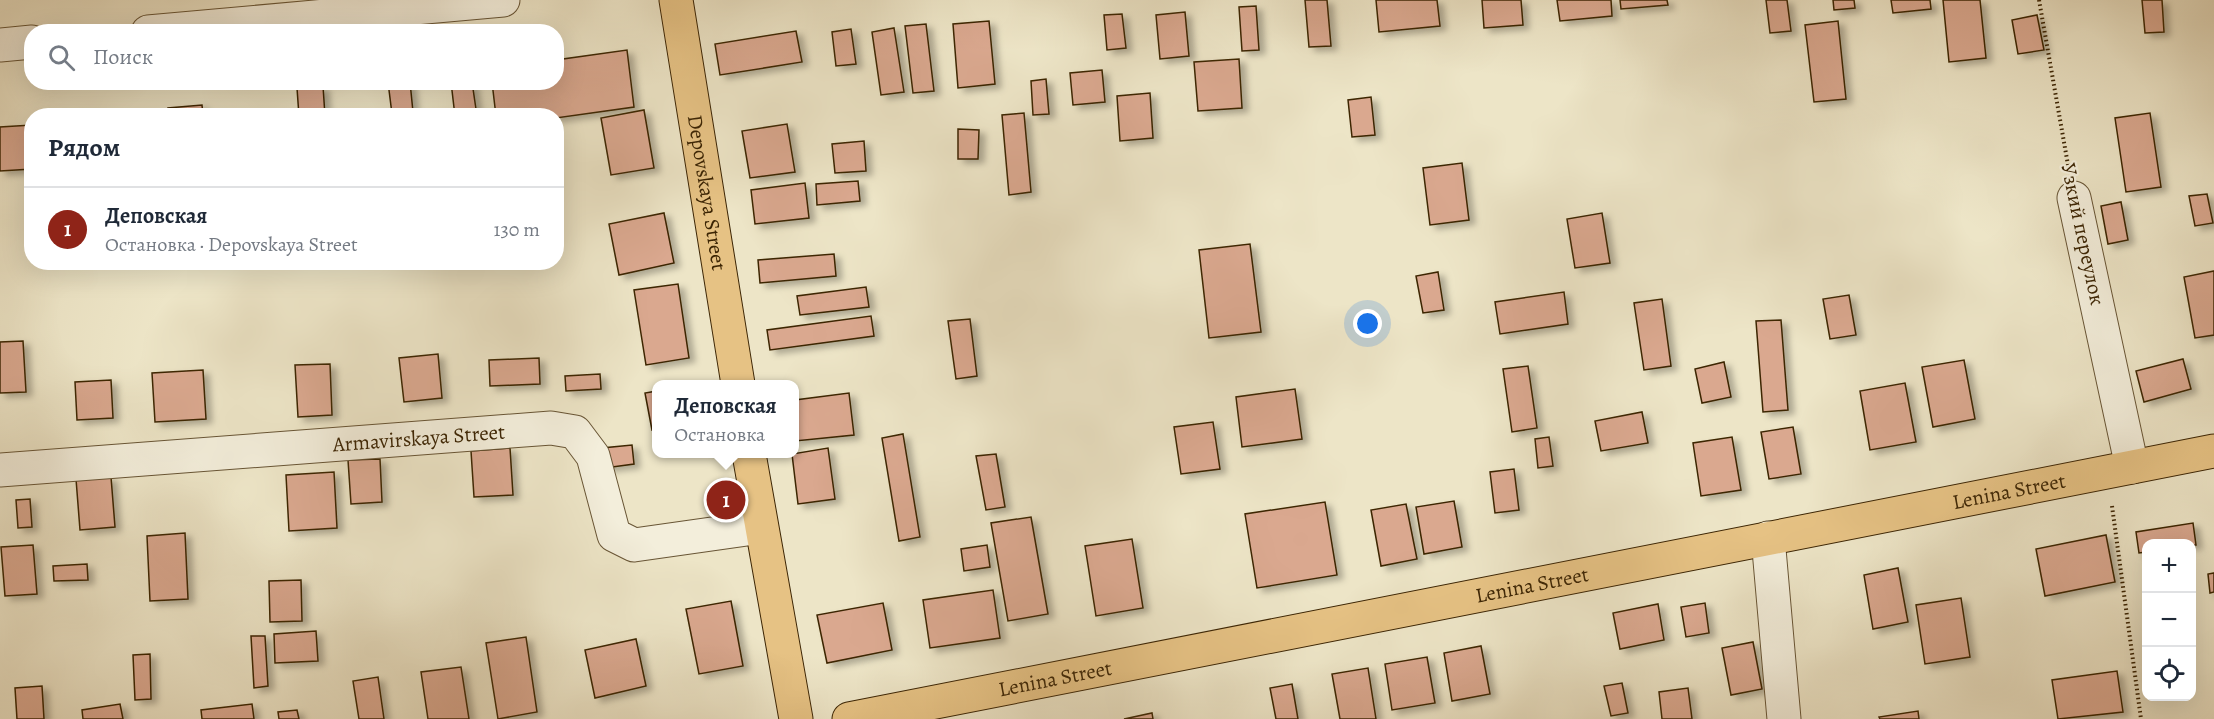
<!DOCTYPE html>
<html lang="ru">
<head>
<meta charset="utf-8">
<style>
  body { margin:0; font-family:Alegreya,serif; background:#f6f6f7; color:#1f2937 }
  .controls { position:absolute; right:18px; bottom:18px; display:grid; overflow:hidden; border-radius:12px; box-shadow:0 6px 24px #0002 }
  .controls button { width:54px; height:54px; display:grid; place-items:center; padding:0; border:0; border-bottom:2px solid #e0e1e3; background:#fff; color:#1f2937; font:30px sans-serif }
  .you { position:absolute; left:1368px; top:324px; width:21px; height:21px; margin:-15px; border:4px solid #fff; border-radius:50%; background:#1a73e8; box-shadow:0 0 0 9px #1a73e833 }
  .badge { display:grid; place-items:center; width:39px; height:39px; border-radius:50%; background:#8f2418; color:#fff; font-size:20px; font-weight:700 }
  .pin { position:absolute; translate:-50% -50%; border:3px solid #fff; box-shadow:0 2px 6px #0006 }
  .popup { position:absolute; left:652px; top:380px; width:147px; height:78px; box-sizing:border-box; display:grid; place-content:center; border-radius:12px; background:#fff; filter:drop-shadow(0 2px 4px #0005); font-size:20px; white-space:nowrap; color:#747a83 }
  .popup b { font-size:22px; color:#1f2937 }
  .popup::after { content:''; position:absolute; left:50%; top:100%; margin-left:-12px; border:12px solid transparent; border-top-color:#fff }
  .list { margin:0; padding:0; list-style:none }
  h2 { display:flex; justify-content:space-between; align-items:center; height:78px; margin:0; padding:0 24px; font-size:26px }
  h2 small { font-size:20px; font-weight:400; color:#747a83 }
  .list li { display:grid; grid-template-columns:39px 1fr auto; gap:18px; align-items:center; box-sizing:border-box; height:84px; padding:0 24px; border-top:2px solid #e0e1e3 }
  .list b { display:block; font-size:22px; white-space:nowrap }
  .list p { margin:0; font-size:20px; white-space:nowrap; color:#747a83 }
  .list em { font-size:20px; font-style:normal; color:#747a83 }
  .icon { flex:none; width:33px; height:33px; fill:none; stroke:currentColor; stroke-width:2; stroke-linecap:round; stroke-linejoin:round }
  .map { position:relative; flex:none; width:2214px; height:719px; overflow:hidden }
  .search { position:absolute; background:#fff; box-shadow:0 6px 24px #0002; left:24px; top:24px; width:540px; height:66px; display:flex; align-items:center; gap:15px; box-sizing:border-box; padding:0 21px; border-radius:24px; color:#747a83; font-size:22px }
  .panel { position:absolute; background:#fff; box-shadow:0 6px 24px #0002; left:24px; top:108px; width:540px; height:162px; border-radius:24px }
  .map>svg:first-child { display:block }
  .building { fill:#daa88f; stroke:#3c2504; stroke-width:1.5; filter:url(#shadow) }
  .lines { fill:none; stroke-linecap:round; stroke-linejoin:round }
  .minor-casing { stroke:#685535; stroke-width:35 }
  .major-casing { stroke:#3c2504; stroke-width:35 }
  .path { stroke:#3c2504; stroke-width:4; stroke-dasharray:1.5 3; stroke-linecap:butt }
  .minor { stroke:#f3eedb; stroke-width:33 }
  .major { stroke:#e6c284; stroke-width:33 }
  .labels { text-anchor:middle; stroke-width:4.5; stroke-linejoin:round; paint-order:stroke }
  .street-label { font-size:21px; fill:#3c2504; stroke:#f3eedb }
</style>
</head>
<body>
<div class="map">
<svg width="2214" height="719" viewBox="0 0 2214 719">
  <defs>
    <filter id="shadow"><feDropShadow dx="6" dy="4" stdDeviation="3" flood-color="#0004"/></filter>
  </defs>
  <rect width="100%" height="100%" fill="#ede5c7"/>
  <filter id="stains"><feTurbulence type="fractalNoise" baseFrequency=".00333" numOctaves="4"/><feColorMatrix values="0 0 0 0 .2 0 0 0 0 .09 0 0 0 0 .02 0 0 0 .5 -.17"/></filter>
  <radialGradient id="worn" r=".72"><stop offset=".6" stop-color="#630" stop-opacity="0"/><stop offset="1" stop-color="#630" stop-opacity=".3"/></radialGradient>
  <g class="building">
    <path d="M 1305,0 L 1327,0 L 1331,46 L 1309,47 Z"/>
    <path d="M 1376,0 L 1437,0 L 1440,26 L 1379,32 Z"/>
    <path d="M 1482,0 L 1521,0 L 1523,25 L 1484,28 Z"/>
    <path d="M 1557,0 L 1611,0 L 1612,16 L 1560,21 Z"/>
    <path d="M 1620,0 L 1667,0 L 1668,5 L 1621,9 Z"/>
    <path d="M 1766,0 L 1787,0 L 1791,31 L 1770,33 Z"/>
    <path d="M 1833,0 L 1854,0 L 1855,8 L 1834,10 Z"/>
    <path d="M 1891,0 L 1930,0 L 1931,9 L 1893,13 Z"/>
    <path d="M 1943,0 L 1980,0 L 1986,58 L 1949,62 Z"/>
    <path d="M 2142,0 L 2162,0 L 2164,32 L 2145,33 Z"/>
    <path d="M 1256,6 L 1259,50 L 1242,51 L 1239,7 Z"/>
    <path d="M 1185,12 L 1189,56 L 1160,59 L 1156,15 Z"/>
    <path d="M 1122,14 L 1126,48 L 1107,50 L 1104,15 Z"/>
    <path d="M 2037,15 L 2044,50 L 2018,54 L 2012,20 Z"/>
    <path d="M 989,21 L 995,84 L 958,88 L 953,24 Z"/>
    <path d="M 1838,21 L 1846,99 L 1814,102 L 1805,25 Z"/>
    <path d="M 926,24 L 934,91 L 913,93 L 905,26 Z"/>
    <path d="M 894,28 L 904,92 L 881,95 L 872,32 Z"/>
    <path d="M 851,29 L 856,64 L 836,66 L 832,32 Z"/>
    <path d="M 796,31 L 802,62 L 720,75 L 715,44 Z"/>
    <path d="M 627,50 L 634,107 L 556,118 L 556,116 L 496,116 L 492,82 L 556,82 L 556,60 Z"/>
    <path d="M 1239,59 L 1242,108 L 1198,111 L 1194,62 Z"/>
    <path d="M 1102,70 L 1105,102 L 1073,105 L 1070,73 Z"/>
    <path d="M 1046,79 L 1049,114 L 1033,115 L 1031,81 Z"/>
    <path d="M 388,82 L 410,82 L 413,112 L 392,114 Z"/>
    <path d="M 451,82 L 472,82 L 477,116 L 455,116 Z"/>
    <path d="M 323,86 L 325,116 L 299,116 L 297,88 Z"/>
    <path d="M 1150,93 L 1153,138 L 1120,141 L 1117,96 Z"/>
    <path d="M 1371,97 L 1375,135 L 1352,137 L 1348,100 Z"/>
    <path d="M 202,105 L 203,116 L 169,116 L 168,108 Z"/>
    <path d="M 644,110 L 654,168 L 611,175 L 601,118 Z"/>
    <path d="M 1024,113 L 1031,192 L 1009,195 L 1002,115 Z"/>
    <path d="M 2150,113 L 2161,187 L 2126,192 L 2115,118 Z"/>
    <path d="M 787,124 L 795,172 L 750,178 L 742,131 Z"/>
    <path d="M 32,125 L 32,169 L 0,171 L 0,127 Z"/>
    <path d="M 958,129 L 979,130 L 978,159 L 958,159 Z"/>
    <path d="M 864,141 L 866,171 L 835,173 L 832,144 Z"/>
    <path d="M 1462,163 L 1469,220 L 1430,225 L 1423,168 Z"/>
    <path d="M 858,181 L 860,201 L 817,205 L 816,184 Z"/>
    <path d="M 805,183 L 809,218 L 755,224 L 751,190 Z"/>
    <path d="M 2207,194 L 2213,223 L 2195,226 L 2189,196 Z"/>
    <path d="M 2121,202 L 2128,240 L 2108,244 L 2101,206 Z"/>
    <path d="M 664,213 L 674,263 L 619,275 L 609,224 Z"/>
    <path d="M 1602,213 L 1610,263 L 1575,268 L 1567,219 Z"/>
    <path d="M 1250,244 L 1261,332 L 1209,338 L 1199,250 Z"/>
    <path d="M 834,254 L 836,276 L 760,283 L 758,260 Z"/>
    <path d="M 2214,271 L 2214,335 L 2195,338 L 2184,277 Z"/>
    <path d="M 1438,272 L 1444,310 L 1423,313 L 1416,276 Z"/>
    <path d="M 678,284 L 689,358 L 646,365 L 634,290 Z"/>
    <path d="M 866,287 L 869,307 L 800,315 L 797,296 Z"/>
    <path d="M 1564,292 L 1568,324 L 1500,334 L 1495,302 Z"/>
    <path d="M 1849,295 L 1856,335 L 1830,339 L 1823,299 Z"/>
    <path d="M 1662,299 L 1671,366 L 1644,370 L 1634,303 Z"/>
    <path d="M 871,316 L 874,336 L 770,350 L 767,330 Z"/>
    <path d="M 970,319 L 977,376 L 956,379 L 948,321 Z"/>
    <path d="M 1781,320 L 1788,410 L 1763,412 L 1756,321 Z"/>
    <path d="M 23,341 L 26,392 L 0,393 L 0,342 Z"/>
    <path d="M 438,354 L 442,398 L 404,402 L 399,358 Z"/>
    <path d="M 539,358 L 540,384 L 490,386 L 489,360 Z"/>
    <path d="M 2183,359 L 2191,389 L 2144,402 L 2136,371 Z"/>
    <path d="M 1964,360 L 1975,419 L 1933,427 L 1922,367 Z"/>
    <path d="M 1724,362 L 1731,397 L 1702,403 L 1695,369 Z"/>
    <path d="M 330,364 L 332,415 L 298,417 L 295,365 Z"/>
    <path d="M 1528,366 L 1537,428 L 1512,432 L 1503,369 Z"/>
    <path d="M 203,370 L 206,419 L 155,422 L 152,373 Z"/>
    <path d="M 600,374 L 601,389 L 566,391 L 565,376 Z"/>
    <path d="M 111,380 L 113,418 L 77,420 L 75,382 Z"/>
    <path d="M 1905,383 L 1916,442 L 1870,450 L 1860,391 Z"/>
    <path d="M 1295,389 L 1302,439 L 1242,447 L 1236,397 Z"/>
    <path d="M 657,391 L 657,429 L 652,430 L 645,393 Z"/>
    <path d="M 849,393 L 854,435 L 795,441 L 795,400 Z"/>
    <path d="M 1642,412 L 1648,443 L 1601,451 L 1595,421 Z"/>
    <path d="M 1213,422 L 1220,469 L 1181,474 L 1174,427 Z"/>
    <path d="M 1793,427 L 1801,474 L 1769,479 L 1761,432 Z"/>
    <path d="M 903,434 L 920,537 L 899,541 L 882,438 Z"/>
    <path d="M 1549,437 L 1553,466 L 1538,468 L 1535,439 Z"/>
    <path d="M 1732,437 L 1741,490 L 1701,496 L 1693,443 Z"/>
    <path d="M 632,445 L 634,464 L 605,468 L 602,448 Z"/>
    <path d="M 510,448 L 513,495 L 474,497 L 471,451 Z"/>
    <path d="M 828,448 L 835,499 L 798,504 L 792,454 Z"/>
    <path d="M 996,454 L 1005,507 L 986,510 L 976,456 Z"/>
    <path d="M 380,459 L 382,502 L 351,504 L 348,460 Z"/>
    <path d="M 1514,469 L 1519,510 L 1495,513 L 1490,472 Z"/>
    <path d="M 334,472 L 337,528 L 289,531 L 286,475 Z"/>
    <path d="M 111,477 L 115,527 L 80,530 L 76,479 Z"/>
    <path d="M 30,499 L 32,527 L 18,528 L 16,500 Z"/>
    <path d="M 1454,501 L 1462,547 L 1424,554 L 1416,507 Z"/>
    <path d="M 1325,502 L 1337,575 L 1257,588 L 1245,514 Z"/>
    <path d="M 1406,504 L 1417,559 L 1381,566 L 1371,510 Z"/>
    <path d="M 1031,517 L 1048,614 L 1008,621 L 991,523 Z"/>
    <path d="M 2193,523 L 2196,545 L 2146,544 L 2146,552 L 2139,553 L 2136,532 Z"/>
    <path d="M 185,533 L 188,599 L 150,601 L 147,536 Z"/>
    <path d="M 2106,535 L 2115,582 L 2045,596 L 2036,549 Z"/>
    <path d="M 1132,539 L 1143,608 L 1096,616 L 1085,546 Z"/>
    <path d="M 33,545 L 37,594 L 5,596 L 1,547 Z"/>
    <path d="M 987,545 L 990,567 L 964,571 L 961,549 Z"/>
    <path d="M 87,564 L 88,580 L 54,581 L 53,566 Z"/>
    <path d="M 1898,568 L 1908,622 L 1873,629 L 1864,575 Z"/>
    <path d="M 2214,573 L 2214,592 L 2210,593 L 2208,574 Z"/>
    <path d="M 301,580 L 302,621 L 270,622 L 269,581 Z"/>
    <path d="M 993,590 L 1000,638 L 930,648 L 923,600 Z"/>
    <path d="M 1961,598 L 1970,657 L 1925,664 L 1916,605 Z"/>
    <path d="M 731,601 L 743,666 L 699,674 L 686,609 Z"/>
    <path d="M 883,603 L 892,650 L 827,663 L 817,615 Z"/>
    <path d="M 1705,603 L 1709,633 L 1686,637 L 1681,607 Z"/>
    <path d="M 1658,604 L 1664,640 L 1620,649 L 1613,613 Z"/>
    <path d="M 316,631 L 318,661 L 275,663 L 274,634 Z"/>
    <path d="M 251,636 L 265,636 L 268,686 L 254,688 Z"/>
    <path d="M 526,637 L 537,712 L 498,719 L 486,643 Z"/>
    <path d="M 636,639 L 646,686 L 595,698 L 585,650 Z"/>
    <path d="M 1753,642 L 1762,689 L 1731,695 L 1722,648 Z"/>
    <path d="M 1481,646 L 1490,694 L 1452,701 L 1444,653 Z"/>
    <path d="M 150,654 L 151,699 L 135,700 L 133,655 Z"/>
    <path d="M 1427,657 L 1435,703 L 1392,710 L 1385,664 Z"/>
    <path d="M 461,667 L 469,719 L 428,719 L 421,672 Z"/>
    <path d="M 1368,668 L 1376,719 L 1340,719 L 1332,674 Z"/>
    <path d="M 2117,671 L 2123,712 L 2058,719 L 2052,680 Z"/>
    <path d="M 378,677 L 384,719 L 359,719 L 353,681 Z"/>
    <path d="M 1622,683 L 1628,713 L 1611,716 L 1604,686 Z"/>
    <path d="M 1292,684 L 1298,719 L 1276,719 L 1270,688 Z"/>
    <path d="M 42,686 L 44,719 L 17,719 L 15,688 Z"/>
    <path d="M 1688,688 L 1692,719 L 1662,719 L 1659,692 Z"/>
    <path d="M 120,704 L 123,719 L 83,719 L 82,710 Z"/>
    <path d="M 252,704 L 254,719 L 202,719 L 201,710 Z"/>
    <path d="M 297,710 L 299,719 L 279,719 L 278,712 Z"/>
    <path d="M 1918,711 L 1919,719 L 1880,719 L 1879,717 Z"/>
    <path d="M 1152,713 L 1153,719 L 1124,719 Z"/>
  </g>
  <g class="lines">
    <defs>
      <g id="minor">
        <path d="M 148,32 L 503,0"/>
        <path d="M 0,45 L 32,42"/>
        <path d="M 2074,198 L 2132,467"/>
        <path id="s1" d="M 0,470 L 551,428 L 575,432 L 593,456 L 614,535 L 634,545 L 761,527"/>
        <path d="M 1768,538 L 1784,719"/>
      </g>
      <g id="major">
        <path id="s2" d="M 676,0 L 738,384"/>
        <path d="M 749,454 L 796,719"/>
        <path id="s3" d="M 849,719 L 2214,451"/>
      </g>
    </defs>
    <use href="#minor" class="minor-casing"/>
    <use href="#major" class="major-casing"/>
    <g class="path">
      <path d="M 2039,0 L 2068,165"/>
      <path d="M 2112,506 L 2141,719"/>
    </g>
    <use href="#minor" class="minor"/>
    <use href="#major" class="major"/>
  </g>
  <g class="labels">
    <g class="street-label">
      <text dy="7" stroke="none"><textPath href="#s2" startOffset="195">Depovskaya Street</textPath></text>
      <text transform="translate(2083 234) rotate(78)" y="7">Узкий переулок</text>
      <text dy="7" stroke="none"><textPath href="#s1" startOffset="420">Armavirskaya Street</textPath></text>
      <text dy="7" stroke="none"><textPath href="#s3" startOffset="1182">Lenina Street</textPath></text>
      <text dy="7" stroke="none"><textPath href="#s3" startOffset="696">Lenina Street</textPath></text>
      <text dy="7" stroke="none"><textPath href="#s3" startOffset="210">Lenina Street</textPath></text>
    </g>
  </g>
  <rect width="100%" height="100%" filter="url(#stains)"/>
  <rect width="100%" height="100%" fill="url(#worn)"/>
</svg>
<div class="controls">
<button>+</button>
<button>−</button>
<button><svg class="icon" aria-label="locate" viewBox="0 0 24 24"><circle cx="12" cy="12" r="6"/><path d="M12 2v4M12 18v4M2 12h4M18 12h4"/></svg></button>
</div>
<div class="you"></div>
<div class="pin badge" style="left:726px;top:500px">1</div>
<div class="popup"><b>Деповская</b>Остановка</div>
<div class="search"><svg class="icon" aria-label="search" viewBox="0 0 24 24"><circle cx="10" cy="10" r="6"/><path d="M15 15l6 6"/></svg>Поиск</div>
<section class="panel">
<h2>Рядом<small></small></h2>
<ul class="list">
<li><span class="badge">1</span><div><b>Деповская</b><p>Остановка · Depovskaya Street</p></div><em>130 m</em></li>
</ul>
</section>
</div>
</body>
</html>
